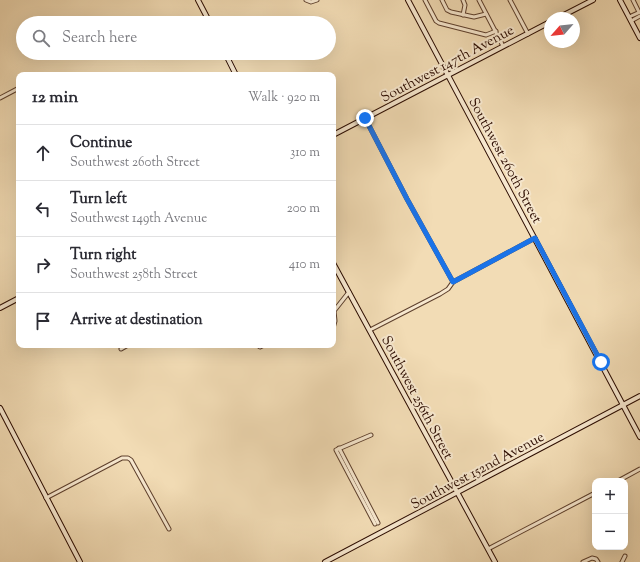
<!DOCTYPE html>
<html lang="en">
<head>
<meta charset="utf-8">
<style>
  body { margin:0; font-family:"Sorts Mill Goudy",serif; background:#f7f7f7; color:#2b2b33 }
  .controls { position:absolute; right:12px; bottom:12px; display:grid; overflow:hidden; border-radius:8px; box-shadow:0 4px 16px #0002 }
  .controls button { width:36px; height:36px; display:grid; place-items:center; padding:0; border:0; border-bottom:1px solid #e1e1e2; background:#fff; color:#2b2b33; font:20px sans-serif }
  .compass { position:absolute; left:544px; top:12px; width:36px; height:36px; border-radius:50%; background:#fff; box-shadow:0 4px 16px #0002; rotate:243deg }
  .stop { position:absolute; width:12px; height:12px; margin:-9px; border:3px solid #1a73e8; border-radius:50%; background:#fff }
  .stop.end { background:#1a73e8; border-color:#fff; box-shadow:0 1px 4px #0008 }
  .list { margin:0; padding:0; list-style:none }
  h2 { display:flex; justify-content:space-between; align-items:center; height:52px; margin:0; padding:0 16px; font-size:17px }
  h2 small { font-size:13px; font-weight:400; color:#7c7c81 }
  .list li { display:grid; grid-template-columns:26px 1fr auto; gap:12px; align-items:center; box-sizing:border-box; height:56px; padding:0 16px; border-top:1px solid #e1e1e2 }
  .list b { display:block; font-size:15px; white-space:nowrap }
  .list p { margin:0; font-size:13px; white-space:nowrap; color:#7c7c81 }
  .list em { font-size:13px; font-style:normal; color:#7c7c81 }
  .icon { flex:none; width:22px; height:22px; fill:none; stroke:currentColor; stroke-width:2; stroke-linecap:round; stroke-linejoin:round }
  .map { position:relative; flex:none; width:640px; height:562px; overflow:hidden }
  .search { position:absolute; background:#fff; box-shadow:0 4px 16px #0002; left:16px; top:16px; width:320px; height:44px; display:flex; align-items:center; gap:10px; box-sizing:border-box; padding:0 14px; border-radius:22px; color:#7c7c81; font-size:15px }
  .panel { position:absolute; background:#fff; box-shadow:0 4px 16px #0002; left:16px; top:72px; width:320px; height:276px; border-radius:8px }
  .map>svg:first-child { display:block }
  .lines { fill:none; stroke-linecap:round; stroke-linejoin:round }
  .street-casing { stroke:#5e402d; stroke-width:5 }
  .secondary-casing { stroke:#2c0c00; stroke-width:6 }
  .street { stroke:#f7e8cf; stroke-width:3 }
  .secondary { stroke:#f7e8cf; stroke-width:4 }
  .route { stroke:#1a73e8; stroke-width:5 }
  .labels { text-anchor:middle; stroke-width:4; stroke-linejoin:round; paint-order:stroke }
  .street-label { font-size:14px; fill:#2c0c00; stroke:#f7e8cf }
</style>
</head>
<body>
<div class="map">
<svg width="640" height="562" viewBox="0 0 640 562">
  <rect width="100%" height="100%" fill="#f2dcb5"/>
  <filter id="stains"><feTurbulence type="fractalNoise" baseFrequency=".005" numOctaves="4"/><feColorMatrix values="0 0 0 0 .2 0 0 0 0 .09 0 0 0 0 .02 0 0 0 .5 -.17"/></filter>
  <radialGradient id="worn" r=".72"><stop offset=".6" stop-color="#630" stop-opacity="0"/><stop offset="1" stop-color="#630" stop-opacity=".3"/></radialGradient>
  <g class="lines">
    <defs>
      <g id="street">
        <path d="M 306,0 L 311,2 L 317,0"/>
        <path d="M 425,0 L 436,21 L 439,23 L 486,35 L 496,31"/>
        <path d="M 442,0 L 447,10 L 451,12 L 474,17 L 486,14"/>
        <path d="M 463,0 L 465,5 L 463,15"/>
        <path d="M 479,0 L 503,46"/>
        <path d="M 510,0 L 528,34"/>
        <path d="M 633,0 L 639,12"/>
        <path d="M 629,17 L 640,12"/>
        <path d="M 631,21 L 640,16"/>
        <path d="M 0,98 L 19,88"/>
        <path d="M 365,118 L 407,199 L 453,282"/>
        <path d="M 333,328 L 335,321 L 334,311 L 349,292"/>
        <path d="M 370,330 L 440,294 L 448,289 L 453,282 L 535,238"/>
        <path d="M 257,345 L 260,347 L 264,345"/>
        <path d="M 121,349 L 128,345"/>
        <path d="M 371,435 L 336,450 L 375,524"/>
        <path d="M 339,448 L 378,523"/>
        <path d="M 618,481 L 640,469"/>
        <path d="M 46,498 L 122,458 L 128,458 L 131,460 L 169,529"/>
        <path d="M 488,549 L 595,493"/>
        <path d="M 583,562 L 592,558 L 596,559 L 598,562"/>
        <path d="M 622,562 L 625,556"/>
      </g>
      <g id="secondary">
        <path d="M 198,0 L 210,23"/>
        <path d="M 408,0 L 640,437"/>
        <path d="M 620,0 L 640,38"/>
        <path d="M 558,18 L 593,0"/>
        <path d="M 225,53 L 236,75"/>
        <path d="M 333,135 L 550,22"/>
        <path d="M 333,263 L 495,562"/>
        <path d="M 0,308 L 19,298"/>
        <path d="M 0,408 L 80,562"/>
        <path d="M 325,562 L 640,396"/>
      </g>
    </defs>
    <use href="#street" class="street-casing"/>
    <use href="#secondary" class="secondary-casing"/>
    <use href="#street" class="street"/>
    <use href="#secondary" class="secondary"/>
  </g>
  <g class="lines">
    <path class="route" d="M 365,118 L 407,199 L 453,282 L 535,238 L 601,362"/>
  </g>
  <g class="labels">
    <g class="street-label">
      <text transform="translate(447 63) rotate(-28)" y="5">Southwest 147th Avenue</text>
      <text transform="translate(506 160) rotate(62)" y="5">Southwest 260th Street</text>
      <text transform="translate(418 397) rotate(62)" y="5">Southwest 256th Street</text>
      <text transform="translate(477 470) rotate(-28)" y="5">Southwest 152nd Avenue</text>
    </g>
  </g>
  <rect width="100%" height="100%" filter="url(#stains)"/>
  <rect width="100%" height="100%" fill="url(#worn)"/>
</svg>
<div class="controls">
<button>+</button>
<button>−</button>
</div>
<svg class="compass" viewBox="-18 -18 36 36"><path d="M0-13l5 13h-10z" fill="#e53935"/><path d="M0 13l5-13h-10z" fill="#7c7c81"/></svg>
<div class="stop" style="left:601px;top:362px"></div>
<div class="stop end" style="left:365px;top:118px"></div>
<div class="search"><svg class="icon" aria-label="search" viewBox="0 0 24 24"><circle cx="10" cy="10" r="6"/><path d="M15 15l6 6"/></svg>Search here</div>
<section class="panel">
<h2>12 min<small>Walk · 920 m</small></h2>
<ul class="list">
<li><svg class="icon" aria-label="ahead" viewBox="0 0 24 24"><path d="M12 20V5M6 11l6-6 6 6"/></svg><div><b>Continue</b><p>Southwest 260th Street</p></div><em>310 m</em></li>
<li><svg class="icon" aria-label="left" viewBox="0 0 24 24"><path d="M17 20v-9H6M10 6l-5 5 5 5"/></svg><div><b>Turn left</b><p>Southwest 149th Avenue</p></div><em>200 m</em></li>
<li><svg class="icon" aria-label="right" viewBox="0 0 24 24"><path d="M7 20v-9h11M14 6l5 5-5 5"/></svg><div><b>Turn right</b><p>Southwest 258th Street</p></div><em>410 m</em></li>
<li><svg class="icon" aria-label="arrive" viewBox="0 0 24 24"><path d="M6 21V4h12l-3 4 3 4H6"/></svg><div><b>Arrive at destination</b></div></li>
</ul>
</section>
</div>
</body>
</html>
